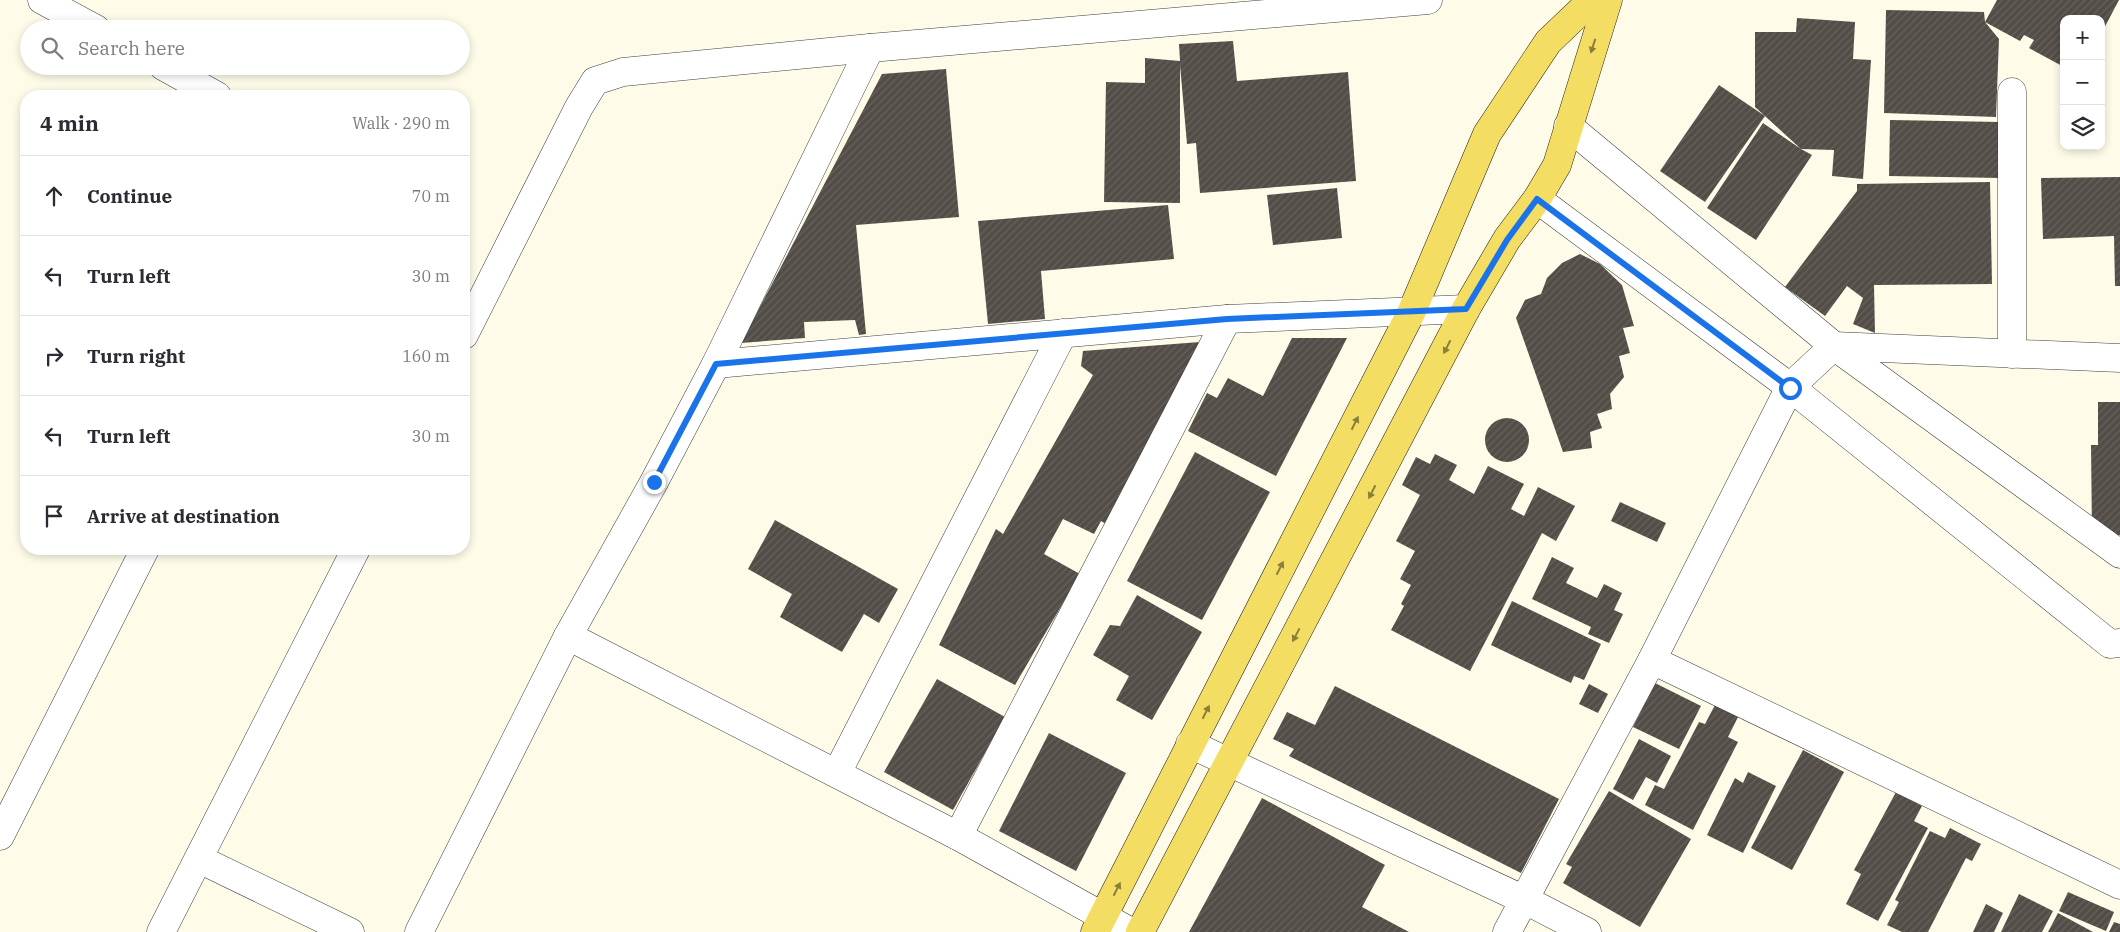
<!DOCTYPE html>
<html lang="en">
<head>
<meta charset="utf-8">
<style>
  body { margin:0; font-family:"IBM Plex Serif",serif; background:#f7f7f7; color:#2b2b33 }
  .controls { position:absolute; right:15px; top:15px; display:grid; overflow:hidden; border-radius:10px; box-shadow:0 2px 8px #0003 }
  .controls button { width:45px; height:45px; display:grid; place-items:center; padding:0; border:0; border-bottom:1px solid #e1e1e2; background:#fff; color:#2b2b33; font:25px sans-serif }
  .stop { position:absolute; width:15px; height:15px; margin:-11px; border:4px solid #1a73e8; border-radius:50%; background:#fff }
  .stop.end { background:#1a73e8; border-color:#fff; box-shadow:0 1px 5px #0008 }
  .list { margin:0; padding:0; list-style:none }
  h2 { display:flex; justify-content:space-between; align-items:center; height:65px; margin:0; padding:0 20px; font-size:21px }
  h2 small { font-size:16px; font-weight:400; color:#7c7c81 }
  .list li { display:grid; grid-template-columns:32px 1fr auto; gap:15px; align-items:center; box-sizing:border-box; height:80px; padding:0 20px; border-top:1px solid #e1e1e2 }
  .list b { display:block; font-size:19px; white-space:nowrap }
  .list em { font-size:16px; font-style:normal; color:#7c7c81 }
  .icon { flex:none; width:28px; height:28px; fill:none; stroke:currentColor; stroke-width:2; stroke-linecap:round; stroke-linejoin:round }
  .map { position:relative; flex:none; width:2120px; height:932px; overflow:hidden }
  .search { position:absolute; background:#fff; box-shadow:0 2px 8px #0003; left:20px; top:20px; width:450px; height:55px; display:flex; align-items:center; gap:12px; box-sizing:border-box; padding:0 18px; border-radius:28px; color:#7c7c81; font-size:19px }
  .panel { position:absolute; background:#fff; box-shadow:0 2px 8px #0003; left:20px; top:90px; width:450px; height:465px; border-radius:20px }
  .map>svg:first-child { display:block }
  .building { fill:url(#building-hatch) }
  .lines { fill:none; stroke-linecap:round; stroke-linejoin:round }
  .minor-casing { stroke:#3e3e3e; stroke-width:29 }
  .major-casing { stroke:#1c1c1c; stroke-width:29 }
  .minor { stroke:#fff; stroke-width:28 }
  .major { stroke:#f4dd63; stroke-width:28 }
  .oneway { fill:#8b7e3b }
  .route { stroke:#1a73e8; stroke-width:6 }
</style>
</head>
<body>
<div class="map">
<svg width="2120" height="932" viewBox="0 0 2120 932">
  <defs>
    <pattern id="building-hatch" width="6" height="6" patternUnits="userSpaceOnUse" patternTransform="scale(1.25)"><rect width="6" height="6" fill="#534d47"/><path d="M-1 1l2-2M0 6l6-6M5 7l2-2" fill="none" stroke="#67625d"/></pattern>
  </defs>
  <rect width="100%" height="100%" fill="#fefce9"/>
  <g class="building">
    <path d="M 1997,0 L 2119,0 L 2101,34 L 2101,19 L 2064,19 L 2064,67 L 2029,48 L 2034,40 L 2024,35 L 2020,41 L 1985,22 L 1999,39 L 1996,117 L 1884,113 L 1886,10 L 1984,12 L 1985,22 Z"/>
    <path d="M 1797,18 L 1855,22 L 1853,59 L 1871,60 L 1863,179 L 1832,176 L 1834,150 L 1801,149 L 1812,155 L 1756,240 L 1707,208 L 1763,123 L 1801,149 L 1755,107 L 1755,32 L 1796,32 Z"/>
    <path d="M 1233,41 L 1237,81 L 1348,72 L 1356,181 L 1200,193 L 1196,143 L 1187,144 L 1180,65 L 1180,203 L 1104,202 L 1106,82 L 1145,83 L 1145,58 L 1180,61 L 1179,44 Z"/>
    <path d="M 946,69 L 959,217 L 856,225 L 866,334 L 859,335 L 855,320 L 804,322 L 805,338 L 741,343 L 882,74 Z"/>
    <path d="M 1719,85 L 1765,116 L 1705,202 L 1660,171 Z"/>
    <path d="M 1890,120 L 2000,122 L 2000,178 L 1889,176 Z"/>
    <path d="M 2120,177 L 2120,286 L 2115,286 L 2114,236 L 2043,239 L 2041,178 Z"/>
    <path d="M 1990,182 L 1992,284 L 1874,285 L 1875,333 L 1853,324 L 1863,298 L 1847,286 L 1825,316 L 1785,287 L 1857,191 L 1857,184 Z"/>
    <path d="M 1337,188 L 1342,238 L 1273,245 L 1267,195 Z"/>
    <path d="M 1168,205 L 1174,259 L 1041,271 L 1045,319 L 988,324 L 978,221 Z"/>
    <path d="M 1580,254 L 1600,264 L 1622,285 L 1634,326 L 1623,328 L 1630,353 L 1619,356 L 1624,377 L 1610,394 L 1612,409 L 1597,414 L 1602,428 L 1590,432 L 1592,448 L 1563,452 L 1516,318 L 1525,300 L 1541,294 L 1547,278 L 1562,263 Z"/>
    <path d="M 1292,338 L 1347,338 L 1276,476 L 1188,431 L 1207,393 L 1217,398 L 1228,378 L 1263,396 Z"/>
    <path d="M 1200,342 L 1106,524 L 1101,521 L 1094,534 L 1063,519 L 1044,554 L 1080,574 L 1015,685 L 939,645 L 996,529 L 1003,534 L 1093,375 L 1081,366 L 1083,351 Z"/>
    <path d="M 2098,402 L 2120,402 L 2120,535 L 2092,535 L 2091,445 L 2098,445 Z"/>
    <circle cx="1507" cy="440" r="22"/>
    <path d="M 1195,452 L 1270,492 L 1202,620 L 1127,581 Z"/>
    <path d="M 1435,454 L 1457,465 L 1449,480 L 1474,494 L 1488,466 L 1524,484 L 1511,509 L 1524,516 L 1538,487 L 1575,506 L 1556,541 L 1542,533 L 1470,671 L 1391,630 L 1404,606 L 1401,604 L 1411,585 L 1400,579 L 1415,551 L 1396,541 L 1420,495 L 1402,485 L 1416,457 L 1430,464 Z"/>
    <path d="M 1620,502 L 1666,523 L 1657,542 L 1611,521 Z"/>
    <path d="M 775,520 L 898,589 L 879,623 L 864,614 L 842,652 L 780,617 L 792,594 L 748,569 Z"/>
    <path d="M 1552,557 L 1574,568 L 1566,583 L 1597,598 L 1604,584 L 1622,593 L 1614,610 L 1623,614 L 1609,643 L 1588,634 L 1591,627 L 1532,599 Z"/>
    <path d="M 1137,595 L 1202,632 L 1152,720 L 1116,700 L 1129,676 L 1093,655 L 1110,625 L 1120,626 Z"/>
    <path d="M 1512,601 L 1601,644 L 1584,680 L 1574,676 L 1571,683 L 1491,645 Z"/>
    <path d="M 937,679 L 1005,717 L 953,810 L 884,772 Z"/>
    <path d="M 1655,683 L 1701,706 L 1679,749 L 1633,727 Z"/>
    <path d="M 1589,684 L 1608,694 L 1598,713 L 1579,704 Z"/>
    <path d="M 1335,686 L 1559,799 L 1521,873 L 1289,756 L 1294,749 L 1273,739 L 1287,712 L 1315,725 Z"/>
    <path d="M 1716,703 L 1739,715 L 1728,737 L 1738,742 L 1693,830 L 1645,805 L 1655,785 L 1664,789 L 1699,722 L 1705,724 Z"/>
    <path d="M 1049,733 L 1126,773 L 1076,871 L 999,831 Z"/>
    <path d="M 1639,739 L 1671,756 L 1657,783 L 1646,777 L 1633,800 L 1613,789 Z"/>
    <path d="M 1803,750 L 1844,772 L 1792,870 L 1751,848 Z"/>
    <path d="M 1748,772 L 1776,786 L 1743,853 L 1707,835 L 1735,778 L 1743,783 Z"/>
    <path d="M 1609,791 L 1691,839 L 1640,927 L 1563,883 L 1572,867 L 1566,864 Z"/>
    <path d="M 1896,792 L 1922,806 L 1914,821 L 1928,828 L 1878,921 L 1846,904 L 1861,874 L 1854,870 Z"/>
    <path d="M 1262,798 L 1385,865 L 1362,907 L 1409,932 L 1189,932 Z"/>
    <path d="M 1950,828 L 1981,844 L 1972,861 L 1966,858 L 1928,932 L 1902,932 L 1887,925 L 1899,902 L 1895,900 L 1930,831 L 1945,838 Z"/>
    <path d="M 2068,892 L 2114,912 L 2106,931 L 2059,911 Z"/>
    <path d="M 2019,894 L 2053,911 L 2042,932 L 2001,932 Z"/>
    <path d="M 1986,904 L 2003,913 L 1994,932 L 1973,932 Z"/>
    <path d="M 2058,913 L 2093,932 L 2048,932 Z"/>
    <path d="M 2114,922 L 2120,924 L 2120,932 L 2109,932 Z"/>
  </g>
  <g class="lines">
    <defs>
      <g id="minor">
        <path d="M 42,0 L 96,29"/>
        <path d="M 163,66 L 217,96"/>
        <path d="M 1568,126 L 1834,346 L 2120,554"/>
        <path d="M 1537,199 L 1790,387 L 2110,644 L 2120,643"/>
        <path d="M 464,335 L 579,107 L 595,81 L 623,72 L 870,48 L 1428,0"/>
        <path d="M 2012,354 L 2012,92"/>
        <path d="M 716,364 L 1227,319 L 1466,309"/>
        <path d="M 568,636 L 958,836 L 1131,932"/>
        <path d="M 1652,660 L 2120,885"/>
        <path d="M 1190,744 L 1529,902 L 1587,932"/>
        <path d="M 837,773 L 1063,333"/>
        <path d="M 0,836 L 145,549"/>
        <path d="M 958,836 L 1227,319"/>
        <path d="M 199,859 L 350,932"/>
        <path d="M 161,932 L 356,549"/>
        <path d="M 419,932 L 568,636 L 654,482 L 716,364 L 870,48"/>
        <path d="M 1507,932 L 1652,660 L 1790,387 L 1834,346 L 2120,358"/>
      </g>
      <g id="major">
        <path d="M 1095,932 L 1412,311 L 1487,134 L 1548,42 L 1592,0"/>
        <path d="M 1140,932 L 1466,309 L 1507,239 L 1537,199 L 1557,165 L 1608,0"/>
      </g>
    </defs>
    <use href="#minor" class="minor-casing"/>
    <use href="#major" class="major-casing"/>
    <use href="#minor" class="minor"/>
    <use href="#major" class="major"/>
  </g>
  <defs><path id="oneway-solid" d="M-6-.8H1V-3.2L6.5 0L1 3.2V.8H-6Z" transform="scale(1.25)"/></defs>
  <g class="oneway">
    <use href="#oneway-solid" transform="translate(1593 46) rotate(108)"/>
    <use href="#oneway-solid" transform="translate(1447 347) rotate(117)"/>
    <use href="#oneway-solid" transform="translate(1355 423) rotate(-63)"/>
    <use href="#oneway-solid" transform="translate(1372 492) rotate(117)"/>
    <use href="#oneway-solid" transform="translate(1280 568) rotate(-63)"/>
    <use href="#oneway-solid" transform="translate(1296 635) rotate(118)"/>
    <use href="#oneway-solid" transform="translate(1206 712) rotate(-63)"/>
    <use href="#oneway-solid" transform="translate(1117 889) rotate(-63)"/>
  </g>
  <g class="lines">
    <path class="route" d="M 654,482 L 716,364 L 1227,319 L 1466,309 L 1507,240 L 1537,199 L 1790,388"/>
  </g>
</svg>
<div class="controls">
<button>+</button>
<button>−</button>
<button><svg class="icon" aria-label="layers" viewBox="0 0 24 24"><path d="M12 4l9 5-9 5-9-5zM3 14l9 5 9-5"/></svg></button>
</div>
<div class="stop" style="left:1790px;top:388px"></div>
<div class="stop end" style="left:654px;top:482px"></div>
<div class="search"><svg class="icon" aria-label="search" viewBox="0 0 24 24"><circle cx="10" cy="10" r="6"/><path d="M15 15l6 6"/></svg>Search here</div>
<section class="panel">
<h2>4 min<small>Walk · 290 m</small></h2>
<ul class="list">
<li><svg class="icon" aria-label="ahead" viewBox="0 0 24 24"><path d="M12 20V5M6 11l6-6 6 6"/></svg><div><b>Continue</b></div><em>70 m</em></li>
<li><svg class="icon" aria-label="left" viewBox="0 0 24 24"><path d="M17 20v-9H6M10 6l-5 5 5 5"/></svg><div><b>Turn left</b></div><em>30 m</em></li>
<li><svg class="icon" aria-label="right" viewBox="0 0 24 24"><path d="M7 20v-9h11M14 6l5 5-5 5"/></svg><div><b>Turn right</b></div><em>160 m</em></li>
<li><svg class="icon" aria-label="left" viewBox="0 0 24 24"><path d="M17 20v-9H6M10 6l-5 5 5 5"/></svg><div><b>Turn left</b></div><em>30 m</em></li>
<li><svg class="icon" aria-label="arrive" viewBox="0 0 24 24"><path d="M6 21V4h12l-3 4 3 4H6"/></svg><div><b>Arrive at destination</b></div></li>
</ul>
</section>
</div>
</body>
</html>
